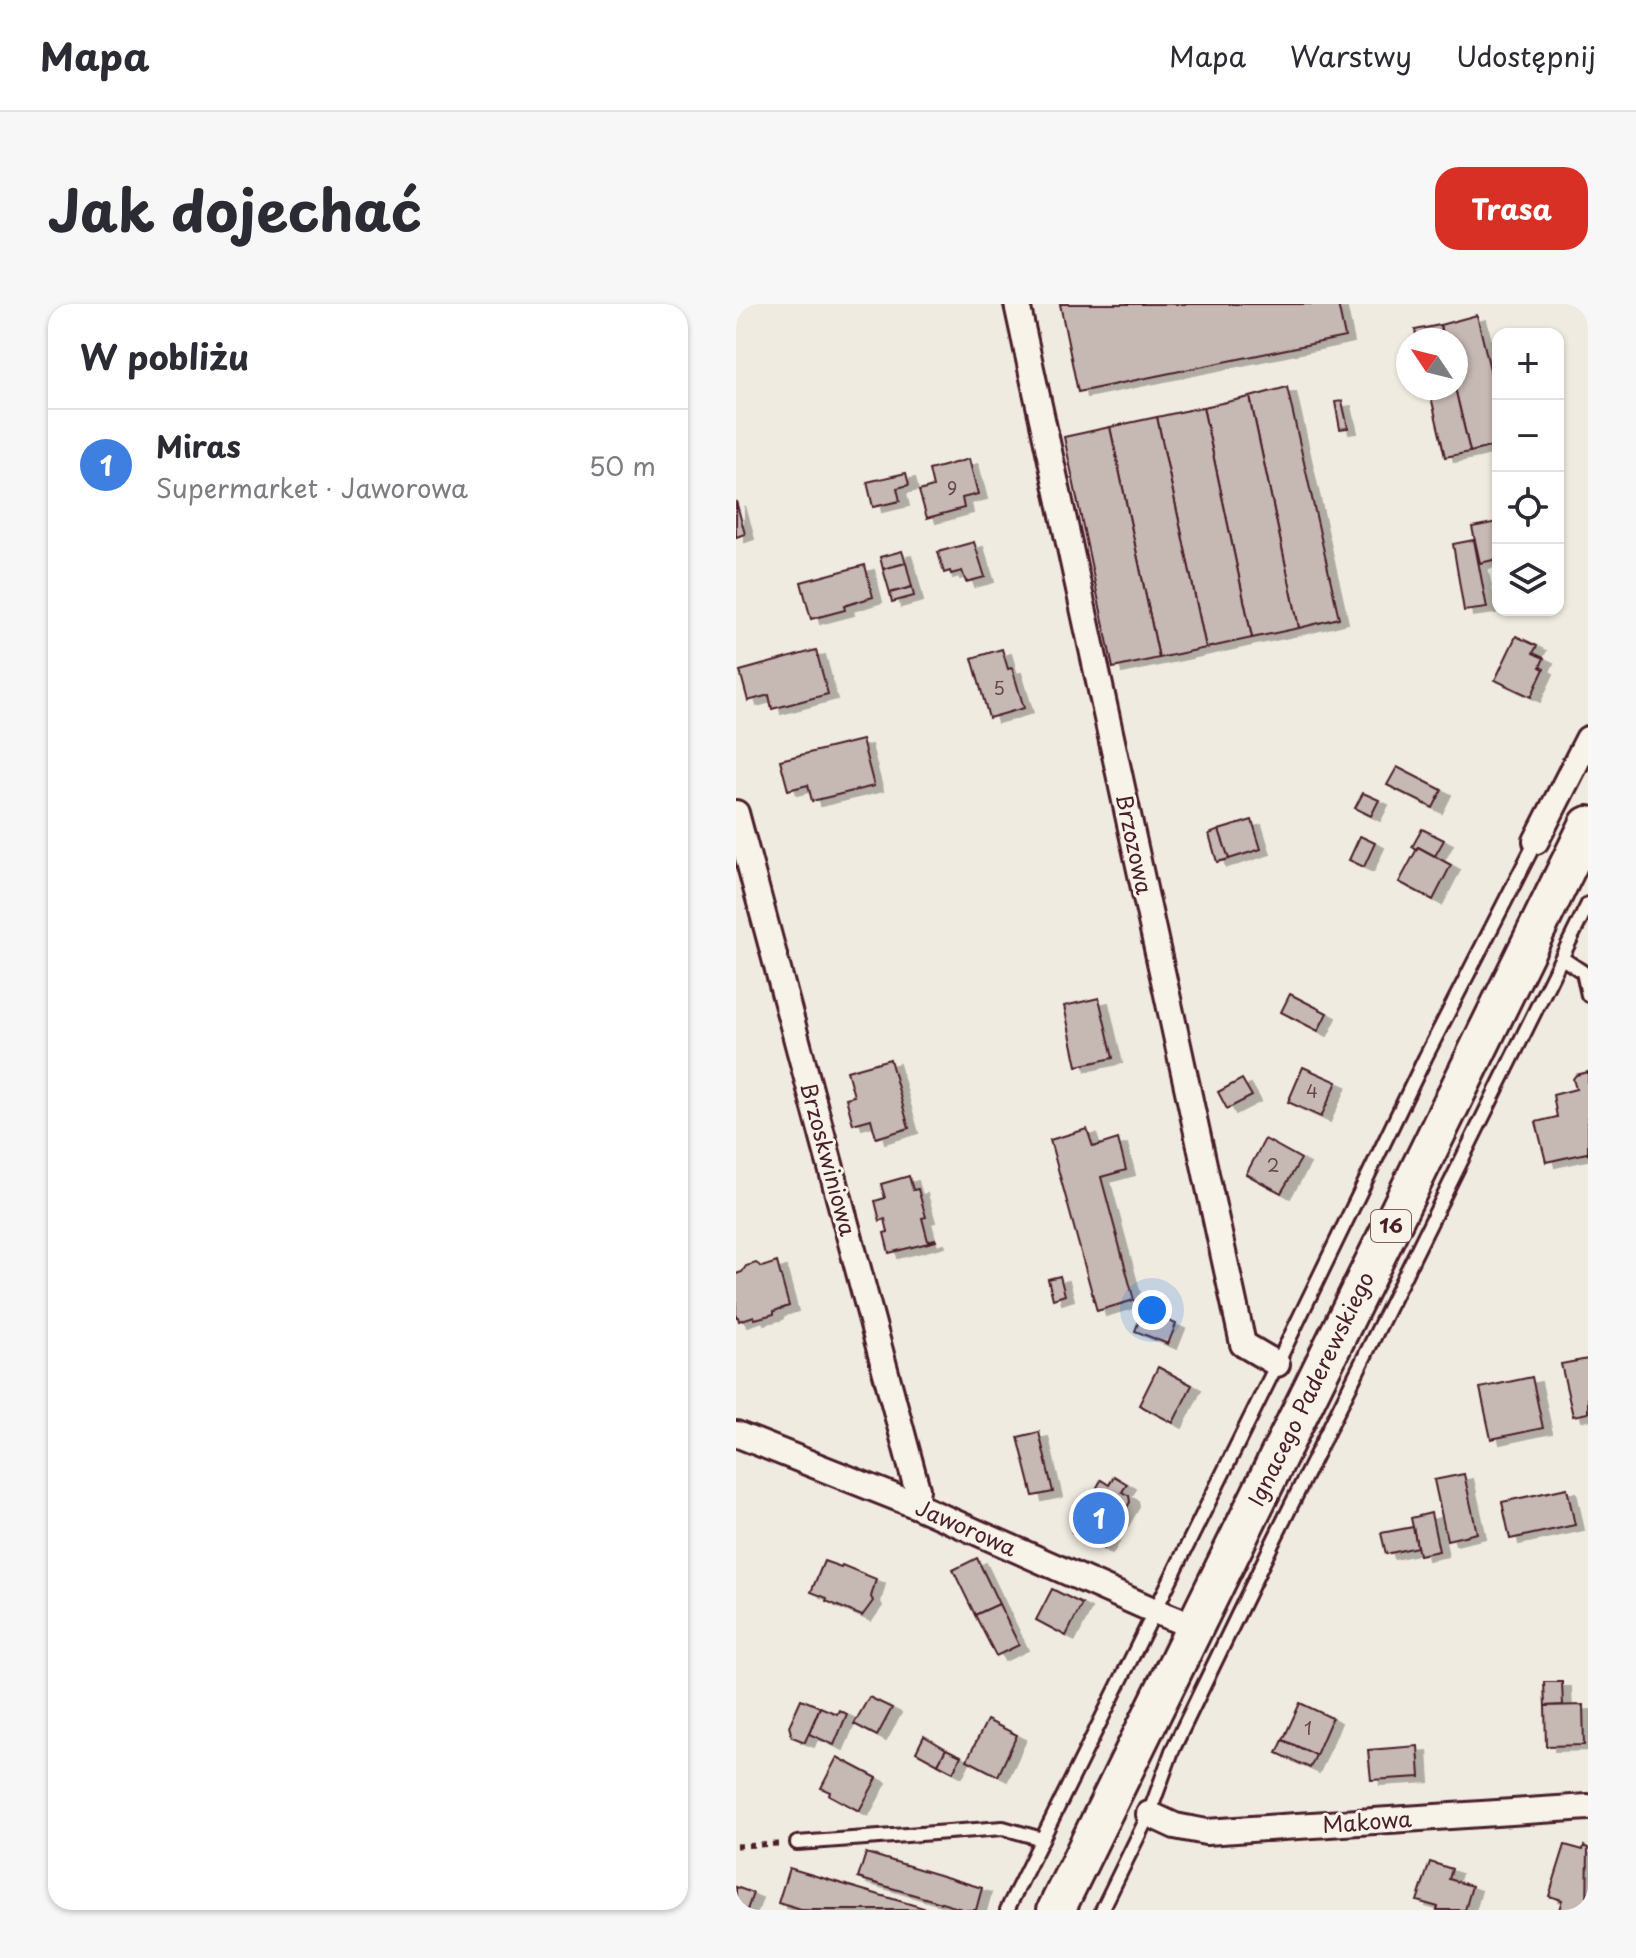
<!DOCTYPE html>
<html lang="pl">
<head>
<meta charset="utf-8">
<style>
  body { margin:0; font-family:"Playpen Sans",sans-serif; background:#f7f7f7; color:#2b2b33 }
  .controls { position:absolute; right:24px; top:24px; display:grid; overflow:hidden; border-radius:16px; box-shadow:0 2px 6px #0004 }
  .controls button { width:72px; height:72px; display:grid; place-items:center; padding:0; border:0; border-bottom:2px solid #e1e1e2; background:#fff; color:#2b2b33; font:40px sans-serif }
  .compass { position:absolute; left:660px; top:24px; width:72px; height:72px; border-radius:50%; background:#fff; box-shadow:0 2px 6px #0004; rotate:305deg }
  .you { position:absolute; left:416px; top:1006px; width:28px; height:28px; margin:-20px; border:6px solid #fff; border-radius:50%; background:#1a73e8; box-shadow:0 0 0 12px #1a73e833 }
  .badge { display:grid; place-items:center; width:52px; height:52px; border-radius:50%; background:#d93025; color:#fff; font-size:26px; font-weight:700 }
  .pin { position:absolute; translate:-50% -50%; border:4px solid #fff; box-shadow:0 2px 8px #0006 }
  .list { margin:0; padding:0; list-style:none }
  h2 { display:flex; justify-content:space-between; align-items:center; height:104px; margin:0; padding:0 32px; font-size:34px }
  h2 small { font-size:26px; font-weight:400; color:#7c7c81 }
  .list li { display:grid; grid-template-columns:52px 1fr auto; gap:24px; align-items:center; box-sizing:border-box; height:112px; padding:0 32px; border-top:2px solid #e1e1e2 }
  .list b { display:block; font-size:30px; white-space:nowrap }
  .list p { margin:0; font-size:26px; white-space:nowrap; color:#7c7c81 }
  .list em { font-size:26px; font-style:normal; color:#7c7c81 }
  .icon { flex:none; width:44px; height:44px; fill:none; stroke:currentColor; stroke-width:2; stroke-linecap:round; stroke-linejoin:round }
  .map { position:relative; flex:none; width:852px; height:1606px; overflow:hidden; border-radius:24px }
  header { display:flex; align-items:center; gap:48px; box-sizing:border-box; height:112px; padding:0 40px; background:#fff; border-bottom:2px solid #e1e1e2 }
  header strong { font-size:38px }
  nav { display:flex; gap:44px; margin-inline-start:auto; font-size:28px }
  .intro { display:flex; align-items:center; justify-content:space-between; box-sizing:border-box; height:192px; padding:0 48px }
  h1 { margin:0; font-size:56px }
  .button { padding:20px 36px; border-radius:24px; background:#d93025; color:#fff; font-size:28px; font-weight:700 }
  main { display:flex; gap:48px; padding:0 48px }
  aside { flex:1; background:#fff; border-radius:24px; box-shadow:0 2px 6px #0004 }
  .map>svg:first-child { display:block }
  .building { fill:#c6b8b3; stroke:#4a1f2b; stroke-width:2; filter:url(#shadow) }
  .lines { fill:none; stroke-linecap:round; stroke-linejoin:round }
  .lane-casing { stroke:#4a1f2b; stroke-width:18 }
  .street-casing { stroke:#4a1f2b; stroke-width:30 }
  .primary-casing { stroke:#4a1f2b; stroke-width:42 }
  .path { stroke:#4a1f2b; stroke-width:5; stroke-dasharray:6 6; stroke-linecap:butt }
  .lane { stroke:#f7f3e8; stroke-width:12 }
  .street { stroke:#f7f3e8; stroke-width:24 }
  .primary { stroke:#f7f3e8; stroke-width:36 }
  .labels { text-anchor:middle; stroke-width:6; stroke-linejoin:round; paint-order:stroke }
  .number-label { font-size:18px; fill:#69454d }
  .shield { fill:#f7f3e8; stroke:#7e5f64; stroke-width:2 }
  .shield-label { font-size:20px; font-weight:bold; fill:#4a1f2b }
  .street-label { font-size:22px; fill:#4a1f2b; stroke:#f7f3e8 }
</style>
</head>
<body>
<header>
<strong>Mapa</strong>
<nav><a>Mapa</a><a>Warstwy</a><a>Udostępnij</a></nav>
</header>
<div class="intro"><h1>Jak dojechać</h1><a class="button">Trasa</a></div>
<main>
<aside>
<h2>W pobliżu<small></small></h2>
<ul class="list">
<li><span class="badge" style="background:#3f7fe0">1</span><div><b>Miras</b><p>Supermarket · Jaworowa</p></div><em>50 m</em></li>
</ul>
</aside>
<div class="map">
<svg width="852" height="1606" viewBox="0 0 852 1606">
  <defs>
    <filter id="shadow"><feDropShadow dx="9" dy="5" stdDeviation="0" flood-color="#0004"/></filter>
  </defs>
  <rect width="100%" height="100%" fill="#f0ebe0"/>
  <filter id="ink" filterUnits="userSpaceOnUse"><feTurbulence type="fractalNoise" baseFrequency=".0125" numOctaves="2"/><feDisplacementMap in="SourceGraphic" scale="16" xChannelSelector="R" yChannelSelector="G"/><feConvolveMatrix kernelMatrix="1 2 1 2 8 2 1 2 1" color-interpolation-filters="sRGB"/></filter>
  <g filter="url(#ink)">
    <g class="building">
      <path d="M 324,0 L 602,0 L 609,33 L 342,88 Z"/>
      <path d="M 741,11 L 762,99 L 762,141 L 734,148 L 719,84 L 720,36 L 707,36 L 704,21 Z"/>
      <path d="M 704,21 L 707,36 L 681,36 L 679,26 Z"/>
      <path d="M 551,83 L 603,314 L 563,324 L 514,93 Z"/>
      <path d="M 693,84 L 719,84 L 734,148 L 709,153 Z"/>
      <path d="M 514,93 L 563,324 L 516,334 L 467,103 Z"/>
      <path d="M 606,97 L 612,124 L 604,125 L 599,98 Z"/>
      <path d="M 467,103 L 516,334 L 470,344 L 421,113 Z"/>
      <path d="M 421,113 L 470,344 L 423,354 L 374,123 Z"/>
      <path d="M 374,123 L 423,354 L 377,364 L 328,133 Z"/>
      <path d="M 233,155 L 242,190 L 226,194 L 228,204 L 191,214 L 183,187 L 197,183 L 193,166 Z"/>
      <path d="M 170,169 L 173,181 L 161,184 L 164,197 L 137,203 L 131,178 Z"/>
      <path d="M 0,197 L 9,230 L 0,233 Z"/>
      <path d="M 762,218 L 762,255 L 744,259 L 736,223 Z"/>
      <path d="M 738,236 L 751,304 L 728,307 L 717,240 Z"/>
      <path d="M 238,238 L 249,273 L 230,278 L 226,267 L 215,270 L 214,267 L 208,269 L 202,248 Z"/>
      <path d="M 166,247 L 170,259 L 147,265 L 144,253 Z"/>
      <path d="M 170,259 L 176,283 L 154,289 L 147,265 Z"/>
      <path d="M 129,261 L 137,293 L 108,302 L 109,306 L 75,315 L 65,278 Z"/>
      <path d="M 176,283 L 178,292 L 156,298 L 154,289 Z"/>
      <path d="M 780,332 L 801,342 L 797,349 L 808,354 L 804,363 L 808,365 L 795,393 L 759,376 Z"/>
      <path d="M 266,345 L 272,365 L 276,364 L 288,404 L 253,414 L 236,354 Z"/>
      <path d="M 80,346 L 92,390 L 36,405 L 33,391 L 12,397 L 4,367 Z"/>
      <path d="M 126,436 L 138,482 L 76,497 L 72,481 L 52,486 L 44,456 Z"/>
      <path d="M 661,463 L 706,486 L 697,504 L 651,481 Z"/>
      <path d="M 627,489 L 643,496 L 635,512 L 619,504 Z"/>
      <path d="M 516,516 L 525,545 L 493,555 L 483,526 Z"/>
      <path d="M 686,525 L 708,536 L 699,552 L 682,543 L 680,545 L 676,543 Z"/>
      <path d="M 483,526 L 493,555 L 481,558 L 473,530 Z"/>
      <path d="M 624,532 L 639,539 L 628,563 L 613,556 Z"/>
      <path d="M 682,543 L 715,561 L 697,596 L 663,578 Z"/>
      <path d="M 554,690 L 591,709 L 582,727 L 545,708 Z"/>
      <path d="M 363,694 L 377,754 L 341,762 L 328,702 Z"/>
      <path d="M 154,755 L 173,824 L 140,834 L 135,815 L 117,820 L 110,794 L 118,792 L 111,767 Z"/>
      <path d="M 567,763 L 601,778 L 585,813 L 552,798 Z"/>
      <path d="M 852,768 L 852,851 L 851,849 L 810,858 L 800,818 L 821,813 L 817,791 L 840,785 L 837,775 L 840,771 Z"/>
      <path d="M 506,775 L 516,792 L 491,805 L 482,788 Z"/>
      <path d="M 351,825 L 357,843 L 382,835 L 390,866 L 365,873 L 398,996 L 361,1007 L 314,836 Z"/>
      <path d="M 529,835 L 565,855 L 545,889 L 510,870 Z"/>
      <path d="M 173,872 L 177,886 L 182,885 L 190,913 L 186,914 L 192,937 L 199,935 L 200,937 L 153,949 L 148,929 L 152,928 L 149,915 L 144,917 L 139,897 L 149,894 L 145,880 Z"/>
      <path d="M 41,958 L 53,1002 L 38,1007 L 38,1010 L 19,1015 L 18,1012 L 3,1017 L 2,1013 L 0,1013 L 0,970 L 6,968 L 10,962 L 20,959 L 26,963 Z"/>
      <path d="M 324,972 L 329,991 L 317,995 L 312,975 Z"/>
      <path d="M 407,1006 L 440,1020 L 432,1040 L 399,1027 Z"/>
      <path d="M 852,1055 L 852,1109 L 837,1112 L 825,1060 Z"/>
      <path d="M 422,1063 L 456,1081 L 437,1119 L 403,1101 Z"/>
      <path d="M 796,1073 L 807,1124 L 755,1135 L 744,1084 Z"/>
      <path d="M 303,1128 L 317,1188 L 297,1192 L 282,1133 Z"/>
      <path d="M 728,1170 L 741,1229 L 711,1236 L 698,1176 Z"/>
      <path d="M 378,1172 L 391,1180 L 386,1188 L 393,1192 L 394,1198 L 367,1245 L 336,1228 L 345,1212 L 339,1209 L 345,1199 L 351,1202 L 365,1176 L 373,1181 Z"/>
      <path d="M 831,1184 L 839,1221 L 774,1235 L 766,1198 Z"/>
      <path d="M 695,1209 L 703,1247 L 683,1251 L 675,1214 Z"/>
      <path d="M 677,1223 L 681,1243 L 650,1250 L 645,1229 Z"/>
      <path d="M 241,1254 L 263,1300 L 239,1311 L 217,1266 Z"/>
      <path d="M 88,1257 L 105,1263 L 106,1261 L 140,1275 L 135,1293 L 137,1297 L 126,1312 L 90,1297 L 91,1294 L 75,1288 Z"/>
      <path d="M 316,1285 L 346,1300 L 330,1332 L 300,1316 Z"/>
      <path d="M 263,1300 L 283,1341 L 260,1352 L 239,1311 Z"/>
      <path d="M 808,1378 L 826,1378 L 827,1401 L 809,1402 Z"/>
      <path d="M 133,1393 L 156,1404 L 141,1432 L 118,1420 Z"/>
      <path d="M 65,1395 L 84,1403 L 69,1438 L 56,1433 L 53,1422 Z"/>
      <path d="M 564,1399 L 596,1414 L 580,1451 L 547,1436 Z"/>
      <path d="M 847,1401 L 848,1441 L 810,1442 L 809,1402 Z"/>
      <path d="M 84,1403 L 101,1410 L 103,1406 L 111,1410 L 98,1441 L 73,1430 Z"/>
      <path d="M 251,1416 L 281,1431 L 262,1472 L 231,1456 Z"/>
      <path d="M 188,1432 L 210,1445 L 202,1460 L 180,1448 Z"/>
      <path d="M 547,1436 L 580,1451 L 574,1464 L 541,1449 Z"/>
      <path d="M 682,1442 L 684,1473 L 635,1476 L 632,1446 Z"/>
      <path d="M 210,1445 L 225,1452 L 217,1468 L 202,1460 Z"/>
      <path d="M 101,1453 L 141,1474 L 123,1507 L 93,1491 L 94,1488 L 85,1484 Z"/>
      <path d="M 829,1541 L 847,1546 L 848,1542 L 852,1544 L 851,1606 L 823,1606 L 826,1596 L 813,1592 Z"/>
      <path d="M 130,1549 L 246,1584 L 240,1606 L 229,1606 L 122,1574 Z"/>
      <path d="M 694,1558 L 716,1565 L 713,1575 L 736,1582 L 729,1606 L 701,1606 L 702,1603 L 681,1597 Z"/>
      <path d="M 53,1564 L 194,1606 L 65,1606 L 42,1599 Z"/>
      <path d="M 0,1583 L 17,1589 L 11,1606 L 0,1606 Z"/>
    </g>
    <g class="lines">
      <defs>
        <g id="lane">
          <path d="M 826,654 L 847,668 L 852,691"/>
          <path d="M 61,1539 L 267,1524 L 306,1535"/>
          <path d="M 271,1606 L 541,1060 L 689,754 L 800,537"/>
          <path d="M 366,1606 L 413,1510 L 436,1447 L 538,1236 L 852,600"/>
        </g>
        <g id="street">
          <path d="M 281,0 L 507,1040 L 541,1060"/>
          <path d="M 0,509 L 181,1185 L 179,1201"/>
          <path d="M 800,537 L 852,435"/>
          <path d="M 0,1130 L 179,1201 L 419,1307 L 459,1323"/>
          <path d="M 413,1510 L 439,1522 L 470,1528 L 852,1503"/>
        </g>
        <path id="primary" d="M 320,1606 L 852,521"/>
      </defs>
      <use href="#lane" class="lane-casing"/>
      <use href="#street" class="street-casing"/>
      <use href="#primary" class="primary-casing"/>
      <path class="path" d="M 0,1542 L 43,1540"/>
      <use href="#lane" class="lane"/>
      <use href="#street" class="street"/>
      <use href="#primary" class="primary"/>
    </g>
  </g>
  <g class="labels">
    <g class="number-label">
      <text x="216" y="191">9</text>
      <text x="263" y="391">5</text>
      <text x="576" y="794">4</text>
      <text x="537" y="868">2</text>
      <text x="572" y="1431">1</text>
    </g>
    <rect class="shield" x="635" y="906" width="40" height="32" rx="6"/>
    <g class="shield-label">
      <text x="655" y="929">16</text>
    </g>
    <g class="street-label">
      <text transform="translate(398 540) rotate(78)" y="8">Brzozowa</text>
      <text transform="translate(92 855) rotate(75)" y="8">Brzoskwiniowa</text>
      <text transform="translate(575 1085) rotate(-64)" y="8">Ignacego Paderewskiego</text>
      <text transform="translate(230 1224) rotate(24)" y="8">Jaworowa</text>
      <text transform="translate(631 1518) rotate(-4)" y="8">Makowa</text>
    </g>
  </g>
</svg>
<div class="controls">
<button>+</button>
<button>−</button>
<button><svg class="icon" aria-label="locate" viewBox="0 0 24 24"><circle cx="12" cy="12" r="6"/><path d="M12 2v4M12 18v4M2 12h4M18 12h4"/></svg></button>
<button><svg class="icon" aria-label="layers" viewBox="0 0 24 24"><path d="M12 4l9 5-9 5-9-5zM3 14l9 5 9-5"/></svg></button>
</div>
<svg class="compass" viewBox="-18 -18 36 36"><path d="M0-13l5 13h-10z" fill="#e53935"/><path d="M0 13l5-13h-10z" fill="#7c7c81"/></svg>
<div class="you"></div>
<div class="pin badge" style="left:363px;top:1214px;background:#3f7fe0">1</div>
</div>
</main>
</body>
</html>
